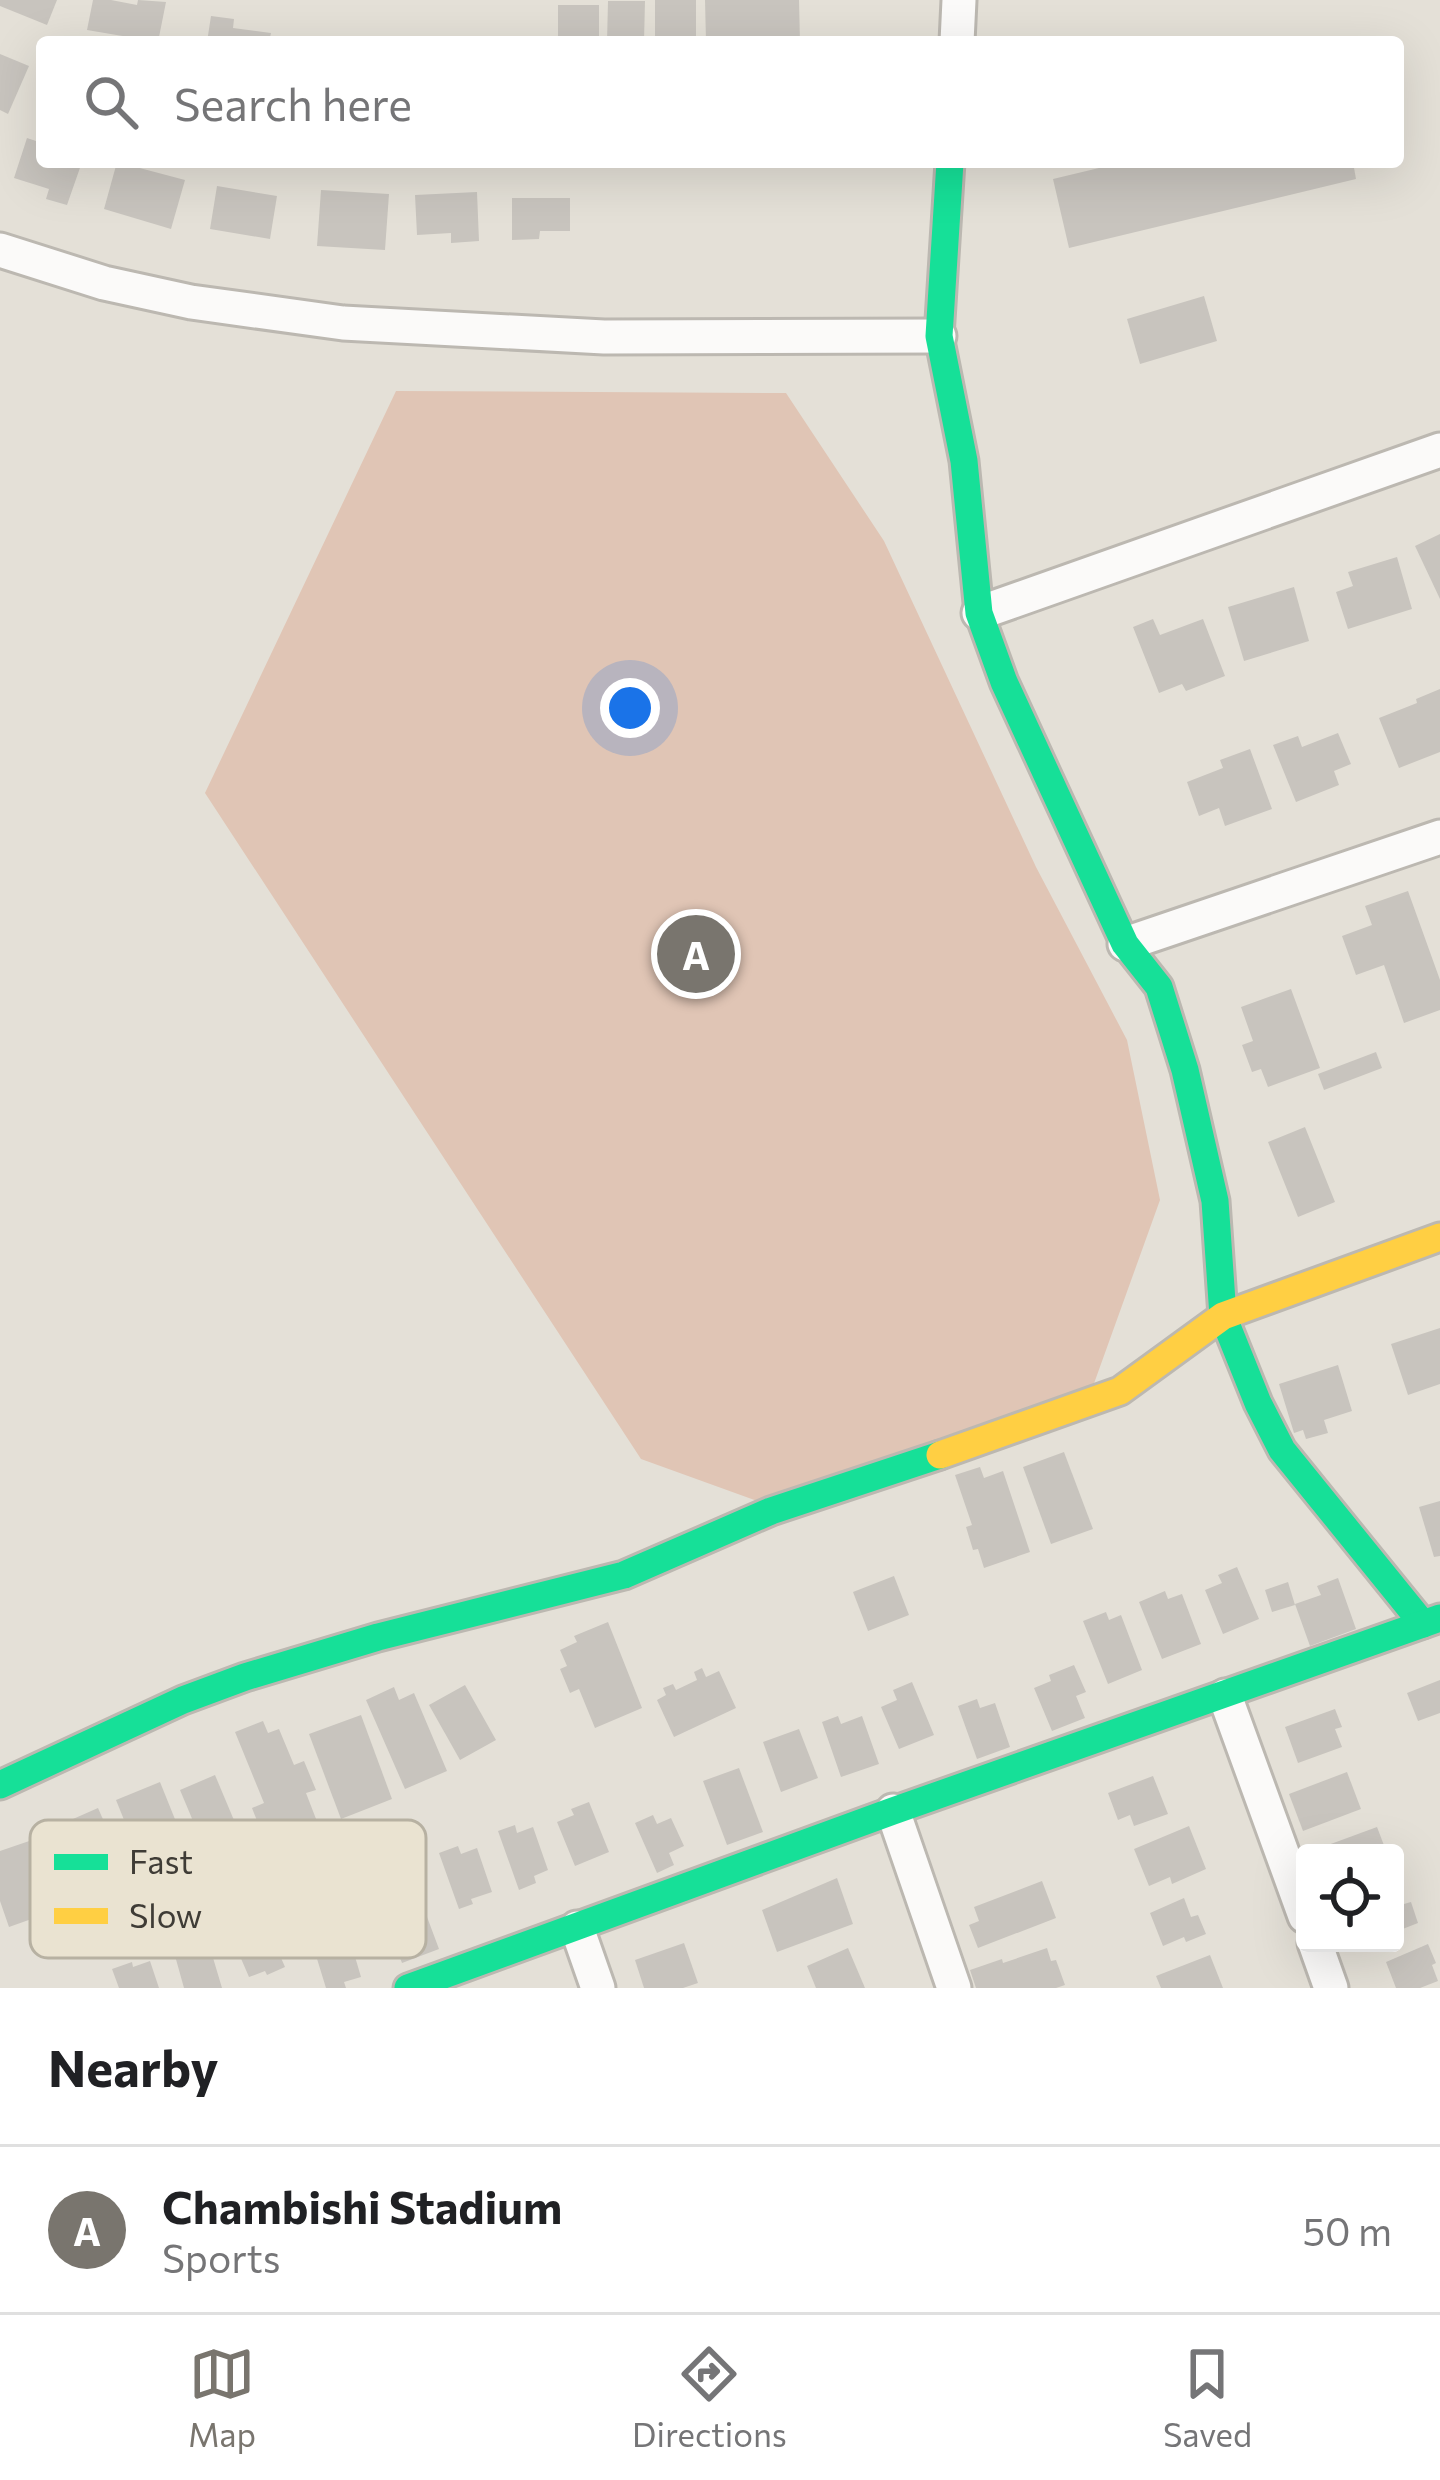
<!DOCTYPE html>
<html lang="en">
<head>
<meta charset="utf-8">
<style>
  body { margin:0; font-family:Commissioner,sans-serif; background:#f2f2f2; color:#202124 }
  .controls { position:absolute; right:36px; bottom:36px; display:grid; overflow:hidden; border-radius:12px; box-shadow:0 12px 48px #0002 }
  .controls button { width:108px; height:108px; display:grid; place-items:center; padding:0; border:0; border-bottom:3px solid #e0e0e0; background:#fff; color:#202124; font:60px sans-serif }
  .you { position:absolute; left:630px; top:708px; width:42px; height:42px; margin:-30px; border:9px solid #fff; border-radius:50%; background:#1a73e8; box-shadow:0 0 0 18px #1a73e833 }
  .badge { display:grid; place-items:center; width:78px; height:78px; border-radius:50%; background:#79756e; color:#fff; font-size:39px; font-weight:700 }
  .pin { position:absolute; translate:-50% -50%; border:6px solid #fff; box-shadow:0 3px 12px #0006 }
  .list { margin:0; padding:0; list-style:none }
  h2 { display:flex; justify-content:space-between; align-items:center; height:156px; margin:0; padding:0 48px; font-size:51px }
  h2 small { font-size:39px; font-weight:400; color:#757577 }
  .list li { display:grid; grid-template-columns:78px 1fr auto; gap:36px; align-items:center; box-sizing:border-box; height:168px; padding:0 48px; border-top:3px solid #e0e0e0 }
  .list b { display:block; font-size:45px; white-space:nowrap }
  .list p { margin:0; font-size:39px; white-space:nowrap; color:#757577 }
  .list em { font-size:39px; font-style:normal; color:#757577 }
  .icon { flex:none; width:66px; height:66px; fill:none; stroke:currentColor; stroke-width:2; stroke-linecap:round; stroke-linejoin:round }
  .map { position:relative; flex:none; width:1440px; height:1988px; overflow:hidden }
  .search { position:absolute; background:#fff; box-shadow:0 12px 48px #0002; left:36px; right:36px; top:36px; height:132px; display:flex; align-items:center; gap:30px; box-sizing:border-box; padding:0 42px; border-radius:12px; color:#757577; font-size:45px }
  .sheet { height:324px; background:#fff }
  nav { display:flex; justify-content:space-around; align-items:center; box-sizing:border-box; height:168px; border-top:3px solid #e0e0e0; background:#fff; font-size:33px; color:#757577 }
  nav a { display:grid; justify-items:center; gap:6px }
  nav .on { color:#79756e }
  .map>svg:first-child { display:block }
  .green { fill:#e0c5b5 }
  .building { fill:#c8c4be }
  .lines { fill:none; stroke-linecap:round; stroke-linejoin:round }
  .street-casing { stroke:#bcb8b1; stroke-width:39 }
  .fast-casing { stroke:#bcb8b1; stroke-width:33 }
  .slow-casing { stroke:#bcb8b1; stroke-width:33 }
  .street { stroke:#fbfaf9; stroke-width:33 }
  .fast { stroke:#16e098; stroke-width:27 }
  .slow { stroke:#ffcf43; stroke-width:27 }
  .key { fill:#eae3d1; stroke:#b7b1a2; stroke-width:3 }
  .key-label { font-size:33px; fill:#3f3c36 }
</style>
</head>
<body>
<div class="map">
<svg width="1440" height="1988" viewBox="0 0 1440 1988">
  <rect width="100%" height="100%" fill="#e4e0d7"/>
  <path class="green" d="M 396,391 L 786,393 L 884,541 L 1036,867 L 1127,1040 L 1160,1200 L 1092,1389 L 760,1502 L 641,1459 L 205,793 Z"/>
  <g class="building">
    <path d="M 0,0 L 57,0 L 47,25 L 0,6 Z"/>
    <path d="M 93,0 L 111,0 L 137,5 L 138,0 L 166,2 L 158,42 L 87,30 Z"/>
    <rect x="655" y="0" width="41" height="42"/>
    <path d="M 705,0 L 799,0 L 800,42 L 706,42 Z"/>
    <path d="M 608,1 L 645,1 L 644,42 L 607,42 Z"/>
    <rect x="558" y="5" width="41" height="37"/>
    <path d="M 211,16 L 234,19 L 233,28 L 271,33 L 269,42 L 207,42 Z"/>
    <path d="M 0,54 L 29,66 L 8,114 L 0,110 Z"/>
    <path d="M 27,138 L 42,143 L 42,162 L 82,162 L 67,205 L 46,199 L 49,189 L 14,178 Z"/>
    <path d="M 117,162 L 185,180 L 171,229 L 104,209 Z"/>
    <path d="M 1124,162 L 1353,162 L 1356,179 L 1069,248 L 1053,179 Z"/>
    <path d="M 217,186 L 277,196 L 270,239 L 210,229 Z"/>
    <path d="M 321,190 L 389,194 L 385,250 L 317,246 Z"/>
    <path d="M 477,192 L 479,241 L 451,243 L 451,233 L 417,235 L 415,195 Z"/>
    <path d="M 512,198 L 570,198 L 570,231 L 540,231 L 539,239 L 512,240 Z"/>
    <path d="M 1204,296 L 1217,341 L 1140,364 L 1127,319 Z"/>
    <path d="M 1440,534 L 1440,599 L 1415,546 Z"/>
    <path d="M 1397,557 L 1412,609 L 1348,629 L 1336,592 L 1353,586 L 1348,572 Z"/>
    <path d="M 1294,587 L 1309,641 L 1244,661 L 1228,607 Z"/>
    <path d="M 1153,619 L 1160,635 L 1203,619 L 1225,676 L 1186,691 L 1182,684 L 1159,693 L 1133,627 Z"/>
    <path d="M 1440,689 L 1440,752 L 1399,768 L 1379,718 L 1417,703 L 1416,699 Z"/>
    <path d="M 1338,733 L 1351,764 L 1334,771 L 1339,785 L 1296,802 L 1273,745 L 1298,736 L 1302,747 Z"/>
    <path d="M 1250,749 L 1272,809 L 1225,826 L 1219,808 L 1199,816 L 1187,782 L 1223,768 L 1220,760 Z"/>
    <path d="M 1408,891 L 1440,980 L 1440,1010 L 1404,1023 L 1384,965 L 1356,975 L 1342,936 L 1372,925 L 1365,906 Z"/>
    <path d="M 1291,989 L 1320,1068 L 1268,1087 L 1261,1069 L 1252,1072 L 1242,1045 L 1253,1041 L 1241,1007 Z"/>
    <path d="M 1376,1052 L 1382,1068 L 1324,1090 L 1318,1074 Z"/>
    <path d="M 1305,1127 L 1335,1202 L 1298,1217 L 1268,1142 Z"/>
    <path d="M 1440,1328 L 1440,1384 L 1408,1395 L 1391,1344 Z"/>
    <path d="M 1338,1365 L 1352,1411 L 1324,1420 L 1328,1433 L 1306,1439 L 1303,1430 L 1294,1433 L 1279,1384 Z"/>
    <path d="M 1064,1452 L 1093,1529 L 1051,1544 L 1023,1467 Z"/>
    <path d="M 980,1467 L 984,1478 L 1003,1471 L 1030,1552 L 984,1568 L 978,1549 L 973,1550 L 966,1527 L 972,1525 L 955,1475 Z"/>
    <path d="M 1440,1501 L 1440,1556 L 1434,1557 L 1419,1507 Z"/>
    <path d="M 1237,1567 L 1259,1619 L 1223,1634 L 1205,1590 L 1222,1583 L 1218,1575 Z"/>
    <path d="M 894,1576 L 909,1615 L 868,1631 L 853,1592 Z"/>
    <path d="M 1338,1578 L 1356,1629 L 1310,1646 L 1295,1604 L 1321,1595 L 1317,1586 Z"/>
    <path d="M 1288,1582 L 1295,1605 L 1272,1612 L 1265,1590 Z"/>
    <path d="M 1165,1591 L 1168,1599 L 1182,1594 L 1201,1644 L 1162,1659 L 1139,1602 Z"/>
    <path d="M 1106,1612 L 1109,1620 L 1121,1615 L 1142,1670 L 1108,1684 L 1083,1621 Z"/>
    <path d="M 608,1622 L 642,1708 L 595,1728 L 579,1689 L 570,1693 L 560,1669 L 567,1666 L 560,1650 L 577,1642 L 574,1636 Z"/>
    <path d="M 1074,1665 L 1086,1692 L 1076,1696 L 1085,1718 L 1052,1731 L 1034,1688 L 1051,1681 L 1049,1675 Z"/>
    <path d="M 702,1668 L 706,1677 L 719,1671 L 736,1708 L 674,1737 L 657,1700 L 666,1695 L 663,1688 L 673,1684 L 676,1690 L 697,1680 L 694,1672 Z"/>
    <path d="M 1440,1680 L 1440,1713 L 1418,1721 L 1407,1693 Z"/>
    <path d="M 912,1682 L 934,1735 L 899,1749 L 881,1707 L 897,1700 L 893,1690 Z"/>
    <path d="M 465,1685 L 496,1740 L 460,1760 L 429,1705 Z"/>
    <path d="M 394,1687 L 399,1700 L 414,1693 L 447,1771 L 405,1789 L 366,1700 Z"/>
    <path d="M 977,1699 L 980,1708 L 995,1703 L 1010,1747 L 977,1759 L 958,1706 Z"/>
    <path d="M 1335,1709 L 1342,1727 L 1335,1729 L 1342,1747 L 1298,1763 L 1285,1727 Z"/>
    <path d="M 361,1715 L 392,1799 L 341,1819 L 309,1734 Z"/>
    <path d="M 838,1716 L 841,1724 L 862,1716 L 879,1764 L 841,1777 L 822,1722 Z"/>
    <path d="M 263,1721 L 268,1733 L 279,1729 L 294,1765 L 304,1761 L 316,1790 L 306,1793 L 323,1837 L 300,1846 L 297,1837 L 278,1845 L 270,1827 L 261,1831 L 252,1808 L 264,1803 L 235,1732 Z"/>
    <path d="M 799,1729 L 818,1778 L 781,1792 L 763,1742 Z"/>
    <path d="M 739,1768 L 763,1832 L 727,1845 L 703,1781 Z"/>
    <path d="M 1347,1772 L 1361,1809 L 1303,1831 L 1289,1794 Z"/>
    <path d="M 215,1775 L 236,1825 L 201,1840 L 180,1790 Z"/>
    <path d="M 1153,1776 L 1168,1814 L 1134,1826 L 1130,1815 L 1118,1820 L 1108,1793 Z"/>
    <path d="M 160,1782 L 189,1854 L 145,1872 L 116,1800 Z"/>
    <path d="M 589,1802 L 609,1852 L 575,1866 L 557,1822 L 574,1815 L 571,1809 Z"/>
    <path d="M 98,1808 L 124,1867 L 75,1889 L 48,1830 Z"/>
    <path d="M 653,1815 L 657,1824 L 671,1818 L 684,1846 L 669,1853 L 674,1865 L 657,1873 L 635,1823 Z"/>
    <path d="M 515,1825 L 517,1833 L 533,1827 L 548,1870 L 534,1876 L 536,1883 L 519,1890 L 498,1831 Z"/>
    <path d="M 1189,1826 L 1206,1869 L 1172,1884 L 1170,1877 L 1149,1886 L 1134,1849 Z"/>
    <path d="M 1377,1827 L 1385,1848 L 1379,1850 L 1380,1853 L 1331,1853 L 1328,1845 Z"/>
    <path d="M 38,1838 L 48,1868 L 39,1871 L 54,1911 L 9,1927 L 0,1901 L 0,1851 Z"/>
    <path d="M 458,1846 L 461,1854 L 477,1848 L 492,1892 L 471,1899 L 473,1904 L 459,1909 L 439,1853 Z"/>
    <path d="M 837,1878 L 853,1924 L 777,1952 L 762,1910 Z"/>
    <path d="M 1042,1881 L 1056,1918 L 978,1948 L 969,1925 L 979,1921 L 974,1907 Z"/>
    <path d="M 1399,1888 L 1404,1904 L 1411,1902 L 1418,1923 L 1395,1932 L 1395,1890 Z"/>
    <path d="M 420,1898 L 439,1949 L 402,1963 L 386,1921 L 401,1916 L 397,1906 Z"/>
    <path d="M 1184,1898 L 1191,1917 L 1198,1915 L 1206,1934 L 1186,1942 L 1184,1937 L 1163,1946 L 1150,1913 Z"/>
    <path d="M 262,1914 L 285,1967 L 267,1975 L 265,1971 L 249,1977 L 233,1940 L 250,1933 L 245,1922 Z"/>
    <path d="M 326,1930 L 329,1939 L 348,1933 L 361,1977 L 344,1982 L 346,1988 L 326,1988 L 310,1936 Z"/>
    <path d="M 192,1939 L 194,1946 L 208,1941 L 222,1988 L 184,1988 L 172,1945 Z"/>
    <path d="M 684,1943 L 698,1983 L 683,1988 L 644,1988 L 635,1960 Z"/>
    <path d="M 1428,1944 L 1436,1963 L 1432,1965 L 1438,1981 L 1420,1988 L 1396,1988 L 1386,1962 Z"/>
    <path d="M 848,1948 L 865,1988 L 816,1988 L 807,1966 Z"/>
    <path d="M 1047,1948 L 1051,1961 L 1056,1960 L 1065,1985 L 1056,1988 L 976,1988 L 970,1970 L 1002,1959 L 1003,1963 Z"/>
    <path d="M 1210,1955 L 1223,1988 L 1161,1988 L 1156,1976 Z"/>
    <path d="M 150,1961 L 159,1988 L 119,1988 L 112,1969 L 132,1962 L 133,1967 Z"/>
  </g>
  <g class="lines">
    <defs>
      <g id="street">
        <path d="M 957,42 L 959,0"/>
        <path d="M 0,250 L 104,283 L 191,302 L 343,323 L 604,337 L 939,336"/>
        <path d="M 979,613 L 1440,450"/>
        <path d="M 1125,944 L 1440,837"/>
        <path d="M 1225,1696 L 1305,1916"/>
        <path d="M 893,1811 L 954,1988"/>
        <path d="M 577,1928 L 598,1988"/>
        <path d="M 1315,1943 L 1331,1988"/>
      </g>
      <g id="fast">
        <path d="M 950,162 L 939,336 L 964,461 L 979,613 L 1004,682 L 1125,944 L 1159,987 L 1185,1070 L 1215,1201 L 1223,1316 L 1258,1403 L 1282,1450 L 1423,1624"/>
        <path d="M 0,1785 L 183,1700 L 245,1677 L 378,1637 L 624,1575 L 771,1511 L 940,1455"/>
        <path d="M 408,1988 L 893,1811 L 1440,1618"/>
      </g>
      <path id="slow" d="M 940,1455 L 1120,1391 L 1223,1316 L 1440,1237"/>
    </defs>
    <use href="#street" class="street-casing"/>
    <use href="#fast" class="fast-casing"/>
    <use href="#slow" class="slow-casing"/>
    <use href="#street" class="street"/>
    <use href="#fast" class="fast"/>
    <use href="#slow" class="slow"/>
  </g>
  <rect x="30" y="1820" width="396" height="138" rx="18" class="key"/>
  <rect x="54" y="1854" width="54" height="16" fill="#16e098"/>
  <rect x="54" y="1908" width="54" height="16" fill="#ffcf43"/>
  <g class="key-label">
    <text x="129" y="1874">Fast</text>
    <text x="129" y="1928">Slow</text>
  </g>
</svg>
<div class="controls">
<button><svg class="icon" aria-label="locate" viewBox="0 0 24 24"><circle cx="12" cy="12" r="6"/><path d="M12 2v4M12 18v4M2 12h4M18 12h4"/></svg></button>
</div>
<div class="you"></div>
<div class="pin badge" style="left:696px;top:954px">A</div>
<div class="search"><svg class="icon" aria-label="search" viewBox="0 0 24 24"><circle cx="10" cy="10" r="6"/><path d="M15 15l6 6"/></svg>Search here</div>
</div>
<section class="sheet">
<h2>Nearby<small></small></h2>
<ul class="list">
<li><span class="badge">A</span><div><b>Chambishi Stadium</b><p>Sports</p></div><em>50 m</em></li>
</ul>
</section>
<nav>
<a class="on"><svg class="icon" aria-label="map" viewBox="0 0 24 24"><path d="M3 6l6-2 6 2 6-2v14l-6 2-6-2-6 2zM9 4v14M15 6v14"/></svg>Map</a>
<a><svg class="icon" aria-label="directions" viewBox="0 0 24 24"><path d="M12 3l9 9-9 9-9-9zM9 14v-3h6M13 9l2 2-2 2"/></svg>Directions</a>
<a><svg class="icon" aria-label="saved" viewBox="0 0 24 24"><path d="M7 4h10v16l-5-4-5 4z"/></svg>Saved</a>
</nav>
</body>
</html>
